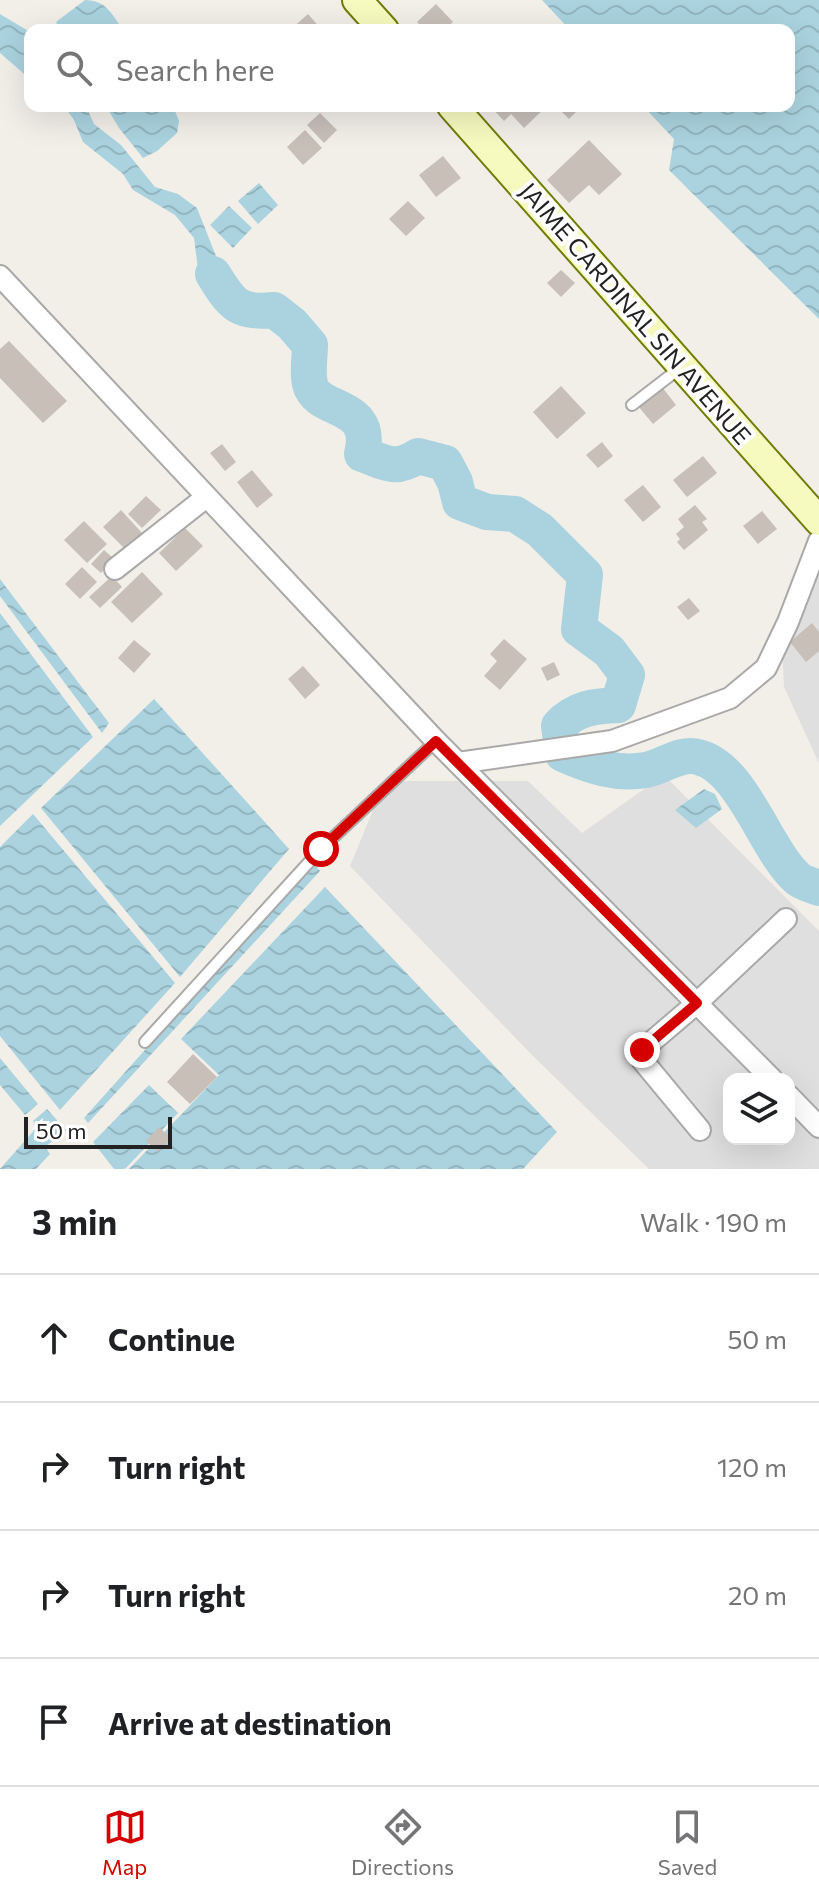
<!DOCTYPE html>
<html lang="en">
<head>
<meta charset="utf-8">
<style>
  body { margin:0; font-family:Commissioner,sans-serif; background:#f6f6f6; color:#202124 }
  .controls { position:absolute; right:24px; bottom:24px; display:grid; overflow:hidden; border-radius:16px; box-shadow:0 8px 32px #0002 }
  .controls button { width:72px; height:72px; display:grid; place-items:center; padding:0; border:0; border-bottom:2px solid #e0e0e0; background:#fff; color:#202124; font:40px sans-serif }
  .scale { position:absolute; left:24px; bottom:20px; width:148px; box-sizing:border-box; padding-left:8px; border:4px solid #222; border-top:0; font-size:22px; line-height:28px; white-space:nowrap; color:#222; -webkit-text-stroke:6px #fff; paint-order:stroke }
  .stop { position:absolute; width:24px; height:24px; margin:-18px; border:6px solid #d40000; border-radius:50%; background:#fff }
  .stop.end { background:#d40000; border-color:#fff; box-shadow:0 2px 8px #0008 }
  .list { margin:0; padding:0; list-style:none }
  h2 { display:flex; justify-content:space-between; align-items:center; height:104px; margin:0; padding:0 32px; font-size:34px }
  h2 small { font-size:26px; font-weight:400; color:#757577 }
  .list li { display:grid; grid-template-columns:52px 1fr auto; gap:24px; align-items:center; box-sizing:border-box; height:128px; padding:0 32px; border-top:2px solid #e0e0e0 }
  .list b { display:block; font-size:30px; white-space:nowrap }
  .list em { font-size:26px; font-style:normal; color:#757577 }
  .icon { flex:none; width:44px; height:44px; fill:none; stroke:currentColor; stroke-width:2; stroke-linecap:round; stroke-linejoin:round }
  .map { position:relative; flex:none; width:819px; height:1169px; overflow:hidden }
  .search { position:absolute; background:#fff; box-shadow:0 8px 32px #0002; left:24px; right:24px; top:24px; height:88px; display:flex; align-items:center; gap:20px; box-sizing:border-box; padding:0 28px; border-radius:16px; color:#757577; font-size:30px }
  .sheet { height:616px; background:#fff }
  nav { display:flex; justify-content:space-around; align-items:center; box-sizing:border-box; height:112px; border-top:2px solid #e0e0e0; background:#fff; font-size:22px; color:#757577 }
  nav a { display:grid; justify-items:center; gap:4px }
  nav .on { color:#d40000 }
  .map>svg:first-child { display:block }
  .residential { fill:#e0dfdf; fill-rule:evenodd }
  .water { fill:url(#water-waves) }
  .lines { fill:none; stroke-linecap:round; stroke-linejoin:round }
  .river { stroke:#aad3df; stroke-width:36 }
  .building { fill:#c7bfb8 }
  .lane-casing { stroke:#a9a9a9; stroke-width:14 }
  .street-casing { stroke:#a9a9a9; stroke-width:24 }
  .secondary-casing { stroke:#707d05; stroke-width:32 }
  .lane { stroke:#fff; stroke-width:10 }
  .street { stroke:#fff; stroke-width:20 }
  .secondary { stroke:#f7fabf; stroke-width:28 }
  .route { stroke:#d40000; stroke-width:10 }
  .labels { text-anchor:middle; stroke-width:8; stroke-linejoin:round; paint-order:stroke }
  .street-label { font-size:24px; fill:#222; stroke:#fff }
</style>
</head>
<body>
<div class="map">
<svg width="819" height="1169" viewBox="0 0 819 1169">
  <defs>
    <pattern id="water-waves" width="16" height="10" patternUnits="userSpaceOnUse" patternTransform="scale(2)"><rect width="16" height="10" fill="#aad3df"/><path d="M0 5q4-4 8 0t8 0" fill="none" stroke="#92b5bf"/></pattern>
  </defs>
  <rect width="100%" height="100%" fill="#f2efe9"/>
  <g class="residential">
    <path d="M 819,501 L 819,763 L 784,687 L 781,621 Z"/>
    <path d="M 664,775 L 819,931 L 819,1169 L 649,1169 L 532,1055 L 350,866 L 385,781 L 528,781 L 582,833 ZM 729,1079 L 789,1079 L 789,1139 L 729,1139 Z"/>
  </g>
  <g class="water">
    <path d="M 85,0 C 106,0 112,14 123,30 L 60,30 L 56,22 Z"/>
    <path d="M 542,0 L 819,0 L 819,319 L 669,170 L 674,139 L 643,106 L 789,106 L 789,30 L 570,30 Z"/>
    <path d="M 0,14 L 30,32 L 30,79 L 0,53 Z"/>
    <path d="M 64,106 L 86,106 L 94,124 L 121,145 L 155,187 L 178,194 L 197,208 L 229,289 L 243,308 L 264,318 L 239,316 L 221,306 L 211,284 L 198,269 L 194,238 L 175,215 L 133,190 L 123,174 L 83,142 L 74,120 Z"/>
    <path d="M 106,106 L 173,106 L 179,121 L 177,133 L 157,151 L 143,158 L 119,128 Z"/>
    <path d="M 259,183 L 278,205 L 258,224 L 238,201 Z"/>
    <path d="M 229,206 L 252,228 L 233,248 L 210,225 Z"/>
    <path d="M 0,579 L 109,723 L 102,733 L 0,596 Z"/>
    <path d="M 0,613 L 93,737 L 0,826 Z"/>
    <path d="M 154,699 L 289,849 L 180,977 L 41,808 Z"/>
    <path d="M 704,789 L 715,794 L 722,809 L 696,828 L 675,810 Z"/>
    <path d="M 33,814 L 175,983 L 60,1110 L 0,1036 L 0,847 Z"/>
    <path d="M 313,862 L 320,871 L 88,1123 L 84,1118 Z"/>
    <path d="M 325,887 L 557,1132 L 523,1169 L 129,1169 L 219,1075 L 181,1039 Z"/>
    <path d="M 0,1058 L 38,1104 L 25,1115 L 0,1085 Z"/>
    <path d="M 149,1085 L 178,1113 L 125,1169 L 114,1169 L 93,1142 Z"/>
    <path d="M 47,1109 L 66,1130 L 45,1147 L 50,1154 L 36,1169 L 0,1169 L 37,1127 L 33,1121 Z"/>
  </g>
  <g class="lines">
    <path class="river" d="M 213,274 C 231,303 237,314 274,310 L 292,324 L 310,345 C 310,357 307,372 310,384 C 317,414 375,401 362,454 C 386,463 395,471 418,456 L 445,463 L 455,482 L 460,502 L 487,512 L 515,514 L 540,530 L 585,575 L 579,629 L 609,651 L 627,675 L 618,705 C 595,706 575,708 559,726 L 563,754 C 590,766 616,775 646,770 C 663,767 680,752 698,757 C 742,767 765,849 797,878 C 802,883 812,885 819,888"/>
  </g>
  <g class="building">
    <path d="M 436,4 L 453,22 L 444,30 L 425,30 L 417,22 Z"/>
    <path d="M 308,14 L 322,30 L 290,30 Z"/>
    <path d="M 490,106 L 547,106 L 524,128 L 511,114 L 504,121 Z"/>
    <path d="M 556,106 L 582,106 L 569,119 Z"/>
    <path d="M 320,113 L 337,130 L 324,143 L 307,125 Z"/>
    <path d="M 305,130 L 322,148 L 303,165 L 287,147 Z"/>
    <path d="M 589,140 L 622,174 L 599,195 L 589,185 L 569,203 L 547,180 Z"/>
    <path d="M 443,156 L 461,178 L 436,197 L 419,175 Z"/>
    <path d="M 408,201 L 425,218 L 406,236 L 389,219 Z"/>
    <path d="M 561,270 L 575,283 L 561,297 L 547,283 Z"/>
    <path d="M 9,341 L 67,401 L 43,423 L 0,378 L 0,349 Z"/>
    <path d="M 561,386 L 586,413 L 557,439 L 533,412 Z"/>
    <path d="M 662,387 L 676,405 L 653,424 L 638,406 Z"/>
    <path d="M 602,442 L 613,456 L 598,468 L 586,455 Z"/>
    <path d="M 222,444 L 236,462 L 225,471 L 210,453 Z"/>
    <path d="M 703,456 L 717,473 L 687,497 L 673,480 Z"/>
    <path d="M 252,470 L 273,495 L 257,508 L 237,482 Z"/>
    <path d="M 643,485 L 661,507 L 643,522 L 624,500 Z"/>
    <path d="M 146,496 L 161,510 L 142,528 L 128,514 Z"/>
    <path d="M 695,505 L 707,519 L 702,522 L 708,530 L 684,550 L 677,542 L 680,539 L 676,534 L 684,527 L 678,519 Z"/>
    <path d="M 121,510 L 142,533 L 125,549 L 103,527 Z"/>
    <path d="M 762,511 L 777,529 L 758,544 L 743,526 Z"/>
    <path d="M 84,521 L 107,544 L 87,563 L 64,540 Z"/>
    <path d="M 185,528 L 203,546 L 176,571 L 159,553 Z"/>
    <path d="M 104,550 L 114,559 L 101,573 L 91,564 Z"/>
    <path d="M 82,567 L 97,582 L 80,599 L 65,584 Z"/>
    <path d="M 142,572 L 163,594 L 132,623 L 111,602 Z"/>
    <path d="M 112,576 L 122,587 L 100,608 L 89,597 Z"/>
    <path d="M 689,598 L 700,611 L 688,620 L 677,607 Z"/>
    <path d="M 812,623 L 819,632 L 819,651 L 806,662 L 790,642 Z"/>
    <path d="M 504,639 L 527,659 L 500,690 L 484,676 L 497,661 L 490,654 Z"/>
    <path d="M 134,640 L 151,654 L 134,673 L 118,658 Z"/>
    <path d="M 554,662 L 560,675 L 547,681 L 541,668 Z"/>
    <path d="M 303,666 L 320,685 L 305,699 L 288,679 Z"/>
    <path d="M 193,1054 L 217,1077 L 190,1104 L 167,1082 Z"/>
    <path d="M 159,1127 L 171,1138 L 158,1152 L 146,1141 Z"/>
  </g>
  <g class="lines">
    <defs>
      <g id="lane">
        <path d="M 632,405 L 680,368"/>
        <path d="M 145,1042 L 321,849 L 436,741"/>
      </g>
      <g id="street">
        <path d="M 0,276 L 436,741 L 772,1079"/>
        <path d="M 115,569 L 205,498"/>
        <path d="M 458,763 L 612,741 L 730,698 L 766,668 L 788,622 L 819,541"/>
        <path d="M 789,1096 L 819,1127"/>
        <path d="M 700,1130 L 642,1060 L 642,1050 L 697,1003 L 786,919"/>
      </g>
      <g id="secondary">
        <path d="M 357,0 L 384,30"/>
        <path d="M 452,106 L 819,521"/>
      </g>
    </defs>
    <use href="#lane" class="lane-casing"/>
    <use href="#street" class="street-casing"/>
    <use href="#secondary" class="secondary-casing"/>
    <use href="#lane" class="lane"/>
    <use href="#street" class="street"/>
    <use href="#secondary" class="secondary"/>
  </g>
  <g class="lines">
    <path class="route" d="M 321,849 L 436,741 L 697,1003 L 642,1050"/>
  </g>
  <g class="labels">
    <g class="street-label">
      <text transform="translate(635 314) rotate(49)" y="8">JAIME CARDINAL SIN AVENUE</text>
    </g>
  </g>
</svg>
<div class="controls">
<button><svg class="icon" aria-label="layers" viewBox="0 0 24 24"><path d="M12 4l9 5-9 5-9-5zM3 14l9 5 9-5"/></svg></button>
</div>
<div class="scale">50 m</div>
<div class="stop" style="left:321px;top:849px"></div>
<div class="stop end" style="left:642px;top:1050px"></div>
<div class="search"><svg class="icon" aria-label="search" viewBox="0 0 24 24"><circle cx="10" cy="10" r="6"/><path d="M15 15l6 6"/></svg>Search here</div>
</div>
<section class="sheet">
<h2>3 min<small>Walk · 190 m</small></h2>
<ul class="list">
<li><svg class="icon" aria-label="ahead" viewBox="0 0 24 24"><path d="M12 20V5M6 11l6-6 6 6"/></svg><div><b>Continue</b></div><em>50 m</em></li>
<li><svg class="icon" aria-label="right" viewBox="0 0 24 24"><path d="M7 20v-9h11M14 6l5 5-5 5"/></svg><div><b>Turn right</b></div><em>120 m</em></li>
<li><svg class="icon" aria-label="right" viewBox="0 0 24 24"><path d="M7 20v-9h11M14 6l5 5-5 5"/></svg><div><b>Turn right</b></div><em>20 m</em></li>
<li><svg class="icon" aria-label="arrive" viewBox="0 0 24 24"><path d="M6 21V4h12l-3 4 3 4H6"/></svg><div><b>Arrive at destination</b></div></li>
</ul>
</section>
<nav>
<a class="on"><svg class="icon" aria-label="map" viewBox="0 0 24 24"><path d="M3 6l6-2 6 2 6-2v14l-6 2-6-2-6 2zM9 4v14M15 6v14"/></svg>Map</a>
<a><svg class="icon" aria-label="directions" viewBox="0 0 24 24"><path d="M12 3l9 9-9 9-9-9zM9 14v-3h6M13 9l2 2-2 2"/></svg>Directions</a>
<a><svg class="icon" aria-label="saved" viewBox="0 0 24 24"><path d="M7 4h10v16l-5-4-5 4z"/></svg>Saved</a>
</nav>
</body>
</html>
